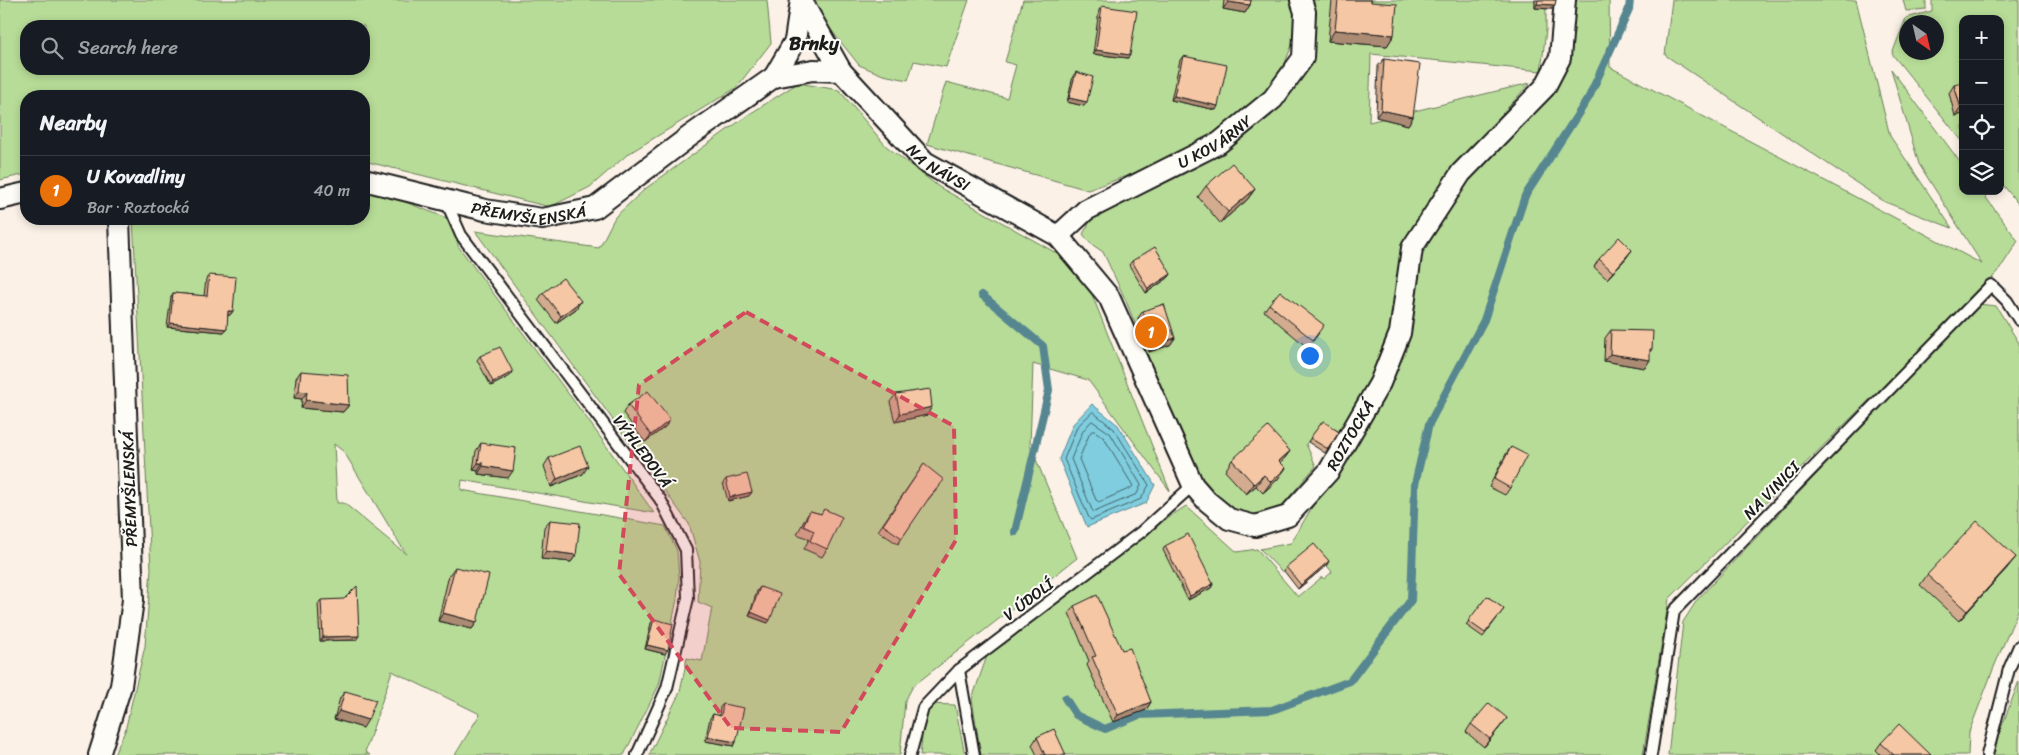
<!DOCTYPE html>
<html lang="en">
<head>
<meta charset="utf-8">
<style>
  body { margin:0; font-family:Sriracha,sans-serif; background:#20242c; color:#f1f3f6 }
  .controls { position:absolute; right:15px; top:15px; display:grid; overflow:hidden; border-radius:10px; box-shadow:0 2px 8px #0003 }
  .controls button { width:45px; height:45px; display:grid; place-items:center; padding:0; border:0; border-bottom:1px solid #363941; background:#171b24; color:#f1f3f6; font:25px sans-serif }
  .compass { position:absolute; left:1899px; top:15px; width:45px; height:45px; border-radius:50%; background:#171b24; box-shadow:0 2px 8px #0003; rotate:146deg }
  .you { position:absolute; left:1309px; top:355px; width:18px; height:18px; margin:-12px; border:4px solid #fff; border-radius:50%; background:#1a73e8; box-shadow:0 0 0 8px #1a73e833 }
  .badge { display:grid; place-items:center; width:32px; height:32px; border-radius:50%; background:#d1495b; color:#fff; font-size:16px; font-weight:700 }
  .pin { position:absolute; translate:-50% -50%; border:2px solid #fff; box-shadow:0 1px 5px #0006 }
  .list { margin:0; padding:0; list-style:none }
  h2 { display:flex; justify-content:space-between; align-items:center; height:65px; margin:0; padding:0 20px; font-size:21px }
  h2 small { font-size:16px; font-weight:400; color:#9ea1a6 }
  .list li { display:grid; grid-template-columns:32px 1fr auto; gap:15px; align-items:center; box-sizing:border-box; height:70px; padding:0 20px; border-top:1px solid #363941 }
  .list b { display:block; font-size:19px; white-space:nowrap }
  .list p { margin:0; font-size:16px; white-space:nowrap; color:#9ea1a6 }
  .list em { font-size:16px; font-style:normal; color:#9ea1a6 }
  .icon { flex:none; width:28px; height:28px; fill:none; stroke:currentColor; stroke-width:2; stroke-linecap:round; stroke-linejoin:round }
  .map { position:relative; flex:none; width:2019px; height:755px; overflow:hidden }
  .search { position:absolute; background:#171b24; box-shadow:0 2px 8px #0003; left:20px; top:20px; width:350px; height:55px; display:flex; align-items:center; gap:12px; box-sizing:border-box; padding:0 18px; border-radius:20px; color:#9ea1a6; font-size:19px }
  .panel { position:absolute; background:#171b24; box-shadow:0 2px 8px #0003; left:20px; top:90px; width:350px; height:135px; border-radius:20px }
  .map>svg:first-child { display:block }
  .green { fill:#b7dc97; stroke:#6a7c5a; fill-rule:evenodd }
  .water { fill:#7fcdde; stroke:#578690 }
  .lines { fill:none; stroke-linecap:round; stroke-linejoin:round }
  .shore { stroke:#44636a; stroke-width:1 }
  .stream { stroke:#578690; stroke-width:8 }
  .lane-casing { stroke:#1c1c1c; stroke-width:14 }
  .street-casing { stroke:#1c1c1c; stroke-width:24 }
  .lane { stroke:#fdfcf7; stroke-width:10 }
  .street { stroke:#fdfcf7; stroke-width:20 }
  .wall { fill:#d3ab8e; stroke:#1c1c1c }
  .shaded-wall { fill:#ac8b74; stroke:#1c1c1c }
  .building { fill:#f5c7a5; stroke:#1c1c1c }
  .marked { fill:#d1495b; fill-opacity:0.2; stroke:#d1495b; stroke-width:4; stroke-dasharray:10 6; stroke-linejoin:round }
  .labels { text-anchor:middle; stroke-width:4; stroke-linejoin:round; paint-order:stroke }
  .street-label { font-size:16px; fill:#1c1c1c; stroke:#fdfcf7 }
  .quarter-label { font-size:19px; font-weight:bold; fill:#1c1c1c; stroke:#fdfcf7 }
</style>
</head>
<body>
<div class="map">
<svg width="2019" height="755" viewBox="0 0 2019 755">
  <rect width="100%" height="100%" fill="#fbf1e7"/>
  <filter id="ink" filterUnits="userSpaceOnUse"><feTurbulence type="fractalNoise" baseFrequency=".02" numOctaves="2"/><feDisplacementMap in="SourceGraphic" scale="10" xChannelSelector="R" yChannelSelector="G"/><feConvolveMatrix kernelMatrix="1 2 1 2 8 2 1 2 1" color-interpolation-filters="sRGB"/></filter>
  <g filter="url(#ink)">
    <g class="green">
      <path d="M 0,0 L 767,0 L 771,43 L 736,88 L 628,154 L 590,187 L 550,207 L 364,161 L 364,96 L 26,96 L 26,174 L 0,180 ZM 26,26 L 364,26 L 364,69 L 26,69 Z"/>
      <path d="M 812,0 L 969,0 L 946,67 L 914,61 L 908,80 L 883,75 L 859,65 L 828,26 Z"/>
      <path d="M 1023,0 L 1295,0 L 1296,27 L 1292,45 L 1285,63 L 1263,95 L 1217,134 L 1148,168 L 1088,190 L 927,144 L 946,82 L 1007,98 L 1016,65 L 1005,62 Z"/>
      <path d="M 1313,0 L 1535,0 L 1535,8 L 1546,9 L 1546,30 L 1541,71 L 1371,54 L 1369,122 L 1530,83 L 1457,164 L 1392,320 L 1384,359 L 1336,436 L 1320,425 L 1306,444 L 1316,466 L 1276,512 L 1236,517 L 1198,481 L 1126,301 L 1103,252 L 1090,243 L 1083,234 L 1091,220 C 1147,188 1235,159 1275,108 C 1283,98 1289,86 1295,75 C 1312,46 1318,35 1313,0 Z"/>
      <path d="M 1572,0 L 1609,0 L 1610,67 L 1982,264 L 1919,164 L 1891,69 L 1963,166 L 1963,191 L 1981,191 L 2018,241 L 1998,272 L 1669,599 L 1643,755 L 981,755 L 972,699 L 988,653 L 1123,547 L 1186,506 L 1237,552 L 1257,549 L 1298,597 L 1322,577 L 1324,579 L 1332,572 L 1312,547 L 1282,572 L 1260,549 L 1291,543 L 1406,347 L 1417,281 L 1418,249 L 1439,218 L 1483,163 L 1560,82 Z"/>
      <path d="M 1672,0 L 1856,0 L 1890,136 L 1952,228 L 1885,202 L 1665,55 Z"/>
      <path d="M 1903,0 L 1926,0 L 1926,9 L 1906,11 Z"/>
      <path d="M 1932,0 L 2019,0 L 2019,205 L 2000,181 L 2000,19 L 1963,19 L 1963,142 L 1892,54 L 1906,18 L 1932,11 ZM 1906,22 L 1936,22 L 1936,52 L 1906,52 Z"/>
      <path d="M 798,83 L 839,90 L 886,146 L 939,187 L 1081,267 L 1170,491 L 1088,380 L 1033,364 L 1030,445 L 1077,558 L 913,686 L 905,701 L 900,755 L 649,755 L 680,692 L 687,658 L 702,661 L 712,608 L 698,602 L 700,562 L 689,524 L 475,231 L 599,248 L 615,217 L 645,189 L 748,115 Z"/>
      <path d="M 364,186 L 457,222 L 458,246 L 588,420 L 654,513 L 462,480 L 461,490 L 665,526 L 677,551 L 679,577 L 677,599 L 659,685 L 624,755 L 455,755 L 480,714 L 392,671 L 365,752 L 370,755 L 114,755 L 125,731 L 145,646 L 151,569 L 133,219 L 364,219 ZM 334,444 L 344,452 L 406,554 L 344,503 L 337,503 Z"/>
      <path d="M 1978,304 L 1996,306 L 2019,343 L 2019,608 L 1994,667 L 1969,732 L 1968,755 L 1668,755 L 1683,622 L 1697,600 Z"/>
      <path d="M 2019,681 L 2019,755 L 1991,755 Z"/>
      <path d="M 926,704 L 955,705 L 965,755 L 920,755 Z"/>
    </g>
    <path class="water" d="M 1092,404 L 1118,425 L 1155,485 L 1146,503 L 1087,527 L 1059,459 L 1073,424 Z"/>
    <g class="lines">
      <g class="shore">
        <path d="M 1093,412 L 1114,429 L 1149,485 L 1141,499 L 1091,520 L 1089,518 L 1064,459 L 1077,427 Z"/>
        <path d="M 1092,421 L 1110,433 L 1141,485 L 1137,494 L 1094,512 L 1092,510 L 1071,459 L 1083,431 Z"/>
        <path d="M 1092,431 L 1095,431 L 1104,438 L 1133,486 L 1131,488 L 1099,502 L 1096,500 L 1079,459 L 1089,435 Z"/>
      </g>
      <g class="stream">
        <path d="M 982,295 L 1043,346 L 1049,390 L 1015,532"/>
        <path d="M 1065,698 L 1076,715 L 1105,729 L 1139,715 L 1272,710 L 1350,681 L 1411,600 L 1415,484 L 1429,424 L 1484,320 L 1525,196 L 1589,97 L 1629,9 L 1630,0"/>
      </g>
      <defs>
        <g id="lane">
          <path d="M 446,201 L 461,235 L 660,499 L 686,550 L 688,598 L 667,688 L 637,755"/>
          <path d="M 959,670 L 974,755"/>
          <path d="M 910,755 L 923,708 L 959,670 L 1141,532 L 1193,485"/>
          <path d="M 1651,755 L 1674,611 L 1991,285 L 2007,301 L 2019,320"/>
          <path d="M 1987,755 L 2009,669 L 2019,646"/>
        </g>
        <g id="street">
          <path d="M 801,0 L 841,71"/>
          <path d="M 774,77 L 795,41 L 801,0"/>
          <path id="s1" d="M 364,180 L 485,210 L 542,219 L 595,208 L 690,136 L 774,77 L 813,70 L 841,71 L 925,162 L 1058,236 L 1109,297 L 1193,485 L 1207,501 L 1229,519 L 1255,526 L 1288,516 L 1329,471 L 1380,383 L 1400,333 L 1412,248 L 1461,173 L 1545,87 L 1560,58 L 1565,0"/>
          <path d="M 0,199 L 26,193"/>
          <path id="s2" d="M 1058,236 L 1086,210 L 1219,143 L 1273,99 L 1303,58 L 1305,12 L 1301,0"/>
          <path d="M 99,755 L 121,686 L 133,600 L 119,219"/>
        </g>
      </defs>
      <use href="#lane" class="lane-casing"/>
      <use href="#street" class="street-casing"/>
      <use href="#lane" class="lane"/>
      <use href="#street" class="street"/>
    </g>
    <g class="wall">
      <path d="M 1224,0 L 1251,0 L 1250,5 L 1245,13 L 1223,9 Z"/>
      <path d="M 1332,0 L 1371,0 L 1371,2 L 1394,35 L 1387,46 L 1328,41 Z"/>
      <path d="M 1535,0 L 1556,0 L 1552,9 L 1535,8 Z"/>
      <path d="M 1102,6 L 1130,55 L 1128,58 L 1093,54 L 1099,10 Z"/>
      <path d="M 1183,56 L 1216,110 L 1171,100 L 1180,60 Z"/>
      <path d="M 1384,59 L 1413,117 L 1408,125 L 1376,117 L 1378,66 Z"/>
      <path d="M 1076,72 L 1084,106 L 1067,102 L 1073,76 Z"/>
      <path d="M 1954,85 L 1963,114 L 1955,116 L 1949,93 Z"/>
      <path d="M 1206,186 L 1255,189 L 1247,200 L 1220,223 L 1198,197 Z"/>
      <path d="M 1627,257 L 1607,279 L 1594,267 L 1599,259 Z"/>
      <path d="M 1132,261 L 1171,274 L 1168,278 L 1146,293 L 1129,265 Z"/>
      <path d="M 209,275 L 233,311 L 230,315 L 228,315 L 224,332 L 167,327 L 171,297 L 173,293 L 204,296 L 206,279 Z"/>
      <path d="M 543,293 L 576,309 L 556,323 L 538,300 Z"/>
      <path d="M 1269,304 L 1319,333 L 1308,348 L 1264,311 Z"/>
      <path d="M 1143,311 L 1175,338 L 1170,345 L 1149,352 L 1138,318 Z"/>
      <path d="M 1611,330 L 1652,349 L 1650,352 L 1645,368 L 1604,361 L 1605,338 Z"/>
      <path d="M 480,356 L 513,372 L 510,376 L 491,386 L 477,360 Z"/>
      <path d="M 301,371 L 349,405 L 343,412 L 301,408 L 302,399 L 294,398 L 296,378 Z"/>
      <path d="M 896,394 L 927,415 L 895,422 L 890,402 Z"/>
      <path d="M 628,405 L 670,420 L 665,427 L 645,442 L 623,413 Z"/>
      <path d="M 1323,421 L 1339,432 L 1325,453 L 1308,442 Z"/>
      <path d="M 481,443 L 508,478 L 478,474 L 478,471 L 473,470 L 476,451 Z"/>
      <path d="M 1511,447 L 1510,488 L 1505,495 L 1489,487 L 1506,454 Z"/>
      <path d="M 1290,451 L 1281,463 L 1278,479 L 1263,493 L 1256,486 L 1246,494 L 1225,471 L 1232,460 Z"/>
      <path d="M 549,458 L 583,474 L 551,487 L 544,466 Z"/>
      <path d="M 924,464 L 940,486 L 925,503 L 898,544 L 878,531 Z"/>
      <path d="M 726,479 L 752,492 L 749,496 L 728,501 L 723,483 Z"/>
      <path d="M 824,509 L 827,549 L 822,557 L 804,549 L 809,539 L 797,534 L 805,519 L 810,511 L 821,514 Z"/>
      <path d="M 550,520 L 576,555 L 571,562 L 541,559 L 544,527 Z"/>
      <path d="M 1165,546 L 1213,584 L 1211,588 L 1188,600 L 1163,550 Z"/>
      <path d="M 1327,565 L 1298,589 L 1284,571 L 1286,567 Z"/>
      <path d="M 455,567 L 477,622 L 472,629 L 438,621 L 449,575 Z"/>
      <path d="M 2008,567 L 1959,621 L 1920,585 L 1927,575 Z"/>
      <path d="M 760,587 L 768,623 L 749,616 L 757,591 Z"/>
      <path d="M 1487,596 L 1504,609 L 1483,637 L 1466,625 Z"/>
      <path d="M 321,600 L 356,640 L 320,641 L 318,604 Z"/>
      <path d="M 1074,606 L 1122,650 L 1151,702 L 1146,710 L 1113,722 L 1087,665 L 1089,661 L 1069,613 Z"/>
      <path d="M 654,619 L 665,654 L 645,649 L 651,623 Z"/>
      <path d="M 345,691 L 363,728 L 334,719 L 340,698 Z"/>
      <path d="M 723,704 L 736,742 L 734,746 L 705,741 L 710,718 L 713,714 L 719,716 L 720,707 Z"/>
      <path d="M 1507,718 L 1484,747 L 1466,732 L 1471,724 Z"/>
      <path d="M 1037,737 L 1066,755 L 1037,755 L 1032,745 Z"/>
      <path d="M 1881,743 L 1931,755 L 1881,755 L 1876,750 Z"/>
    </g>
    <g class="shaded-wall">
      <path d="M 1228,2 L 1250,5 L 1245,13 L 1223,9 Z"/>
      <path d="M 1537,4 L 1555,5 L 1552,9 L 1535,8 Z"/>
      <path d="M 1335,30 L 1394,35 L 1387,46 L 1328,41 Z"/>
      <path d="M 1096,50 L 1130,55 L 1128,58 L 1093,54 Z"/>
      <path d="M 1174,96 L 1218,106 L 1216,110 L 1171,100 Z"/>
      <path d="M 1069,98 L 1087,102 L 1084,106 L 1067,102 Z"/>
      <path d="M 1961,108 L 1963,108 L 1963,114 L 1955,116 Z"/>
      <path d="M 1381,110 L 1413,117 L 1408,125 L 1376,117 Z"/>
      <path d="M 1255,189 L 1247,200 L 1220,223 L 1228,212 Z"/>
      <path d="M 1632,250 L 1627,257 L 1607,279 L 1613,272 Z"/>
      <path d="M 1171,274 L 1168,278 L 1146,293 L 1148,289 Z"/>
      <path d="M 581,301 L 576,309 L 556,323 L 561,316 Z"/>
      <path d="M 228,311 L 233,311 L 230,315 L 226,315 Z"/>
      <path d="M 170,323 L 227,329 L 224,332 L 167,327 Z"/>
      <path d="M 1175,338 L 1170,345 L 1149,352 L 1154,345 Z"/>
      <path d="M 1610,354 L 1650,360 L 1645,368 L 1604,361 Z"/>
      <path d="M 513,372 L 510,376 L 491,386 L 493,382 Z"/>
      <path d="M 299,391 L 307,392 L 302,399 L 294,398 Z"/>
      <path d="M 306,400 L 349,405 L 343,412 L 301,408 Z"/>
      <path d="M 932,407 L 927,415 L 895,422 L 900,414 Z"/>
      <path d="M 670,420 L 665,427 L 645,442 L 651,435 Z"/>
      <path d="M 1290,451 L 1282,462 L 1271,472 L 1279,461 Z"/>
      <path d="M 478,463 L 483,463 L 478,471 L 473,470 Z"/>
      <path d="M 483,466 L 513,471 L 508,478 L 478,474 Z"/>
      <path d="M 588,466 L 583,474 L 551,487 L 557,479 Z"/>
      <path d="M 1286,468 L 1278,479 L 1263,493 L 1271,482 Z"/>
      <path d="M 1264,475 L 1256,486 L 1246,494 L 1254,484 Z"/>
      <path d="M 752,492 L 749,496 L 728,501 L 730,497 Z"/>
      <path d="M 546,551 L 576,555 L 571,562 L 541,559 Z"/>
      <path d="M 2016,557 L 2008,567 L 1959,621 L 1967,611 Z"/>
      <path d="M 1329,561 L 1327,565 L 1298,589 L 1301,585 Z"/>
      <path d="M 1213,584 L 1211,588 L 1188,600 L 1190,596 Z"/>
      <path d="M 751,612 L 770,620 L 768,623 L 749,616 Z"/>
      <path d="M 443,613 L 477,622 L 472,629 L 438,621 Z"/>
      <path d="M 359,636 L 356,640 L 320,641 L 323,637 Z"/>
      <path d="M 647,645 L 668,650 L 665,654 L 645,649 Z"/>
      <path d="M 1151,702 L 1146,710 L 1113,722 L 1118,715 Z"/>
      <path d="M 339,711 L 368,720 L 363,728 L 334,719 Z"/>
      <path d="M 1507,718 L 1501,726 L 1484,747 L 1490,739 Z"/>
      <path d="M 708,737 L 736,742 L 734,746 L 705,741 Z"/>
    </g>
    <g class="building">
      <path d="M 1228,0 L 1251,0 L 1250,5 L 1228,2 Z"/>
      <path d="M 1338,0 L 1371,0 L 1371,2 L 1397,4 L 1394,35 L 1335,30 Z"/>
      <path d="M 1538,0 L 1556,0 L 1555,5 L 1537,4 Z"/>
      <path d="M 1102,6 L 1137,11 L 1130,55 L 1096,50 Z"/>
      <path d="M 1183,56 L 1227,65 L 1218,106 L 1174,96 Z"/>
      <path d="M 1384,59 L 1420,64 L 1413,117 L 1381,110 Z"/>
      <path d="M 1076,72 L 1093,77 L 1087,102 L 1069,98 Z"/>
      <path d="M 1963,83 L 1963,108 L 1961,108 L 1954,85 Z"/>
      <path d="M 1232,163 L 1255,189 L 1228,212 L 1206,186 Z"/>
      <path d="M 1619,237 L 1632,250 L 1613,272 L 1599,259 Z"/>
      <path d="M 1155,247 L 1171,274 L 1148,289 L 1132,261 Z"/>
      <path d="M 209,275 L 236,277 L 233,311 L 228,311 L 227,329 L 170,323 L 173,293 L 207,296 Z"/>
      <path d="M 563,278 L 581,301 L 561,316 L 543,293 Z"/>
      <path d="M 1280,291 L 1324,325 L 1313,340 L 1269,304 Z"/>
      <path d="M 1164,304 L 1175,338 L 1154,345 L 1143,311 Z"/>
      <path d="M 1611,330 L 1653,331 L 1652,349 L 1650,349 L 1650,360 L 1610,354 Z"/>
      <path d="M 500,347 L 513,372 L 493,382 L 480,356 Z"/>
      <path d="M 301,371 L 348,375 L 349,405 L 306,400 L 307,392 L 299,391 Z"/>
      <path d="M 930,389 L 932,407 L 900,414 L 896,394 Z"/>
      <path d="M 648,391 L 670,420 L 651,435 L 628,405 Z"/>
      <path d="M 1323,421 L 1339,432 L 1328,449 L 1310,438 Z"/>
      <path d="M 1268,427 L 1290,451 L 1279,461 L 1286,468 L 1271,482 L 1264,475 L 1254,484 L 1232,460 Z"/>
      <path d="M 481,443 L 516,448 L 513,471 L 483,466 L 483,463 L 478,463 Z"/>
      <path d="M 580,446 L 588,466 L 557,479 L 549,458 Z"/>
      <path d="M 1511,447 L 1527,455 L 1510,488 L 1494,479 Z"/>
      <path d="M 924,464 L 944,480 L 929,498 L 902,538 L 883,525 Z"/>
      <path d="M 747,474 L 752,492 L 730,497 L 726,479 Z"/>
      <path d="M 824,509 L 842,517 L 827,549 L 810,541 L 814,531 L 803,526 L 810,511 L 821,514 Z"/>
      <path d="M 550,520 L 580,523 L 576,555 L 546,551 Z"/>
      <path d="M 1977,521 L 2016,557 L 1967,611 L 1927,575 Z"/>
      <path d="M 1188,534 L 1213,584 L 1190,596 L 1165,546 Z"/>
      <path d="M 1314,544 L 1329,561 L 1301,585 L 1286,567 Z"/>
      <path d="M 455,567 L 489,575 L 477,622 L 443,613 Z"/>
      <path d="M 357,586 L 359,636 L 323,637 L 321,600 L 344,599 Z"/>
      <path d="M 760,587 L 780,594 L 770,620 L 751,612 Z"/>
      <path d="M 1097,595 L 1122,650 L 1130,648 L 1151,702 L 1118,715 L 1092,657 L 1096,656 L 1074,606 Z"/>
      <path d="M 1487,596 L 1504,609 L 1485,633 L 1468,621 Z"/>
      <path d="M 654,619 L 673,624 L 668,650 L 647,645 Z"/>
      <path d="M 345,691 L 376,700 L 368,720 L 339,711 Z"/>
      <path d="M 1489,703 L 1507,718 L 1490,739 L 1471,724 Z"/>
      <path d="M 723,704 L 744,708 L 736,742 L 708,737 L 713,714 L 721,716 Z"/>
      <path d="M 1899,724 L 1931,755 L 1894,755 L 1881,743 Z"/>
      <path d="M 1054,729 L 1066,755 L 1045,755 L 1037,737 Z"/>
    </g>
  </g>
  <path class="marked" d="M 746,312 L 954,426 L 956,540 L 841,732 L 731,728 L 619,574 L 639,385 Z"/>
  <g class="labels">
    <g class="street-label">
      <text dy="6" stroke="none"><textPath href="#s2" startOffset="184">U KOVÁRNY</textPath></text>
      <text dy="6" stroke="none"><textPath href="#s1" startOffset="664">NA NÁVSI</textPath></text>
      <text dy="6" stroke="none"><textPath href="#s1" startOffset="169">PŘEMYŠLENSKÁ</textPath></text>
      <text dy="6" stroke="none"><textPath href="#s1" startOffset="1301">ROZTOCKÁ</textPath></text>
      <text transform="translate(643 451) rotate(53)" y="6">VÝHLEDOVÁ</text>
      <text transform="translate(129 489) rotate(-92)" y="6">PŘEMYŠLENSKÁ</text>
      <text transform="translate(1771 490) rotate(-46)" y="6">NA VINICI</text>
      <text transform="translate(1028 599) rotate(-37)" y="6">V ÚDOLÍ</text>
    </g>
    <g class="quarter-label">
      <text x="814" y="50">Brnky</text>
    </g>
  </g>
</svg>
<div class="controls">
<button>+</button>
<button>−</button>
<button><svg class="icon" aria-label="locate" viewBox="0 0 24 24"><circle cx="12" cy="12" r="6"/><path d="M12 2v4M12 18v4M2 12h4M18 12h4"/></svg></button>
<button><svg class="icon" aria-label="layers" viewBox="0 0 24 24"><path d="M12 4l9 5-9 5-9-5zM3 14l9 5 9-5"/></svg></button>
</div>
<svg class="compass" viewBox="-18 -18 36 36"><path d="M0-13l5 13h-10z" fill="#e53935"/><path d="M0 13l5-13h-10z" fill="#9ea1a6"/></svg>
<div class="you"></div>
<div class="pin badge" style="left:1151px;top:332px;background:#e8710a">1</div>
<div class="search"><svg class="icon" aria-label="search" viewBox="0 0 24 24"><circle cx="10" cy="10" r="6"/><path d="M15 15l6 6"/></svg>Search here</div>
<section class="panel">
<h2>Nearby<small></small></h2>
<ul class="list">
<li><span class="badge" style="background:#e8710a">1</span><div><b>U Kovadliny</b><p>Bar · Roztocká</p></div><em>40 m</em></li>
</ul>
</section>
</div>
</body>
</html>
